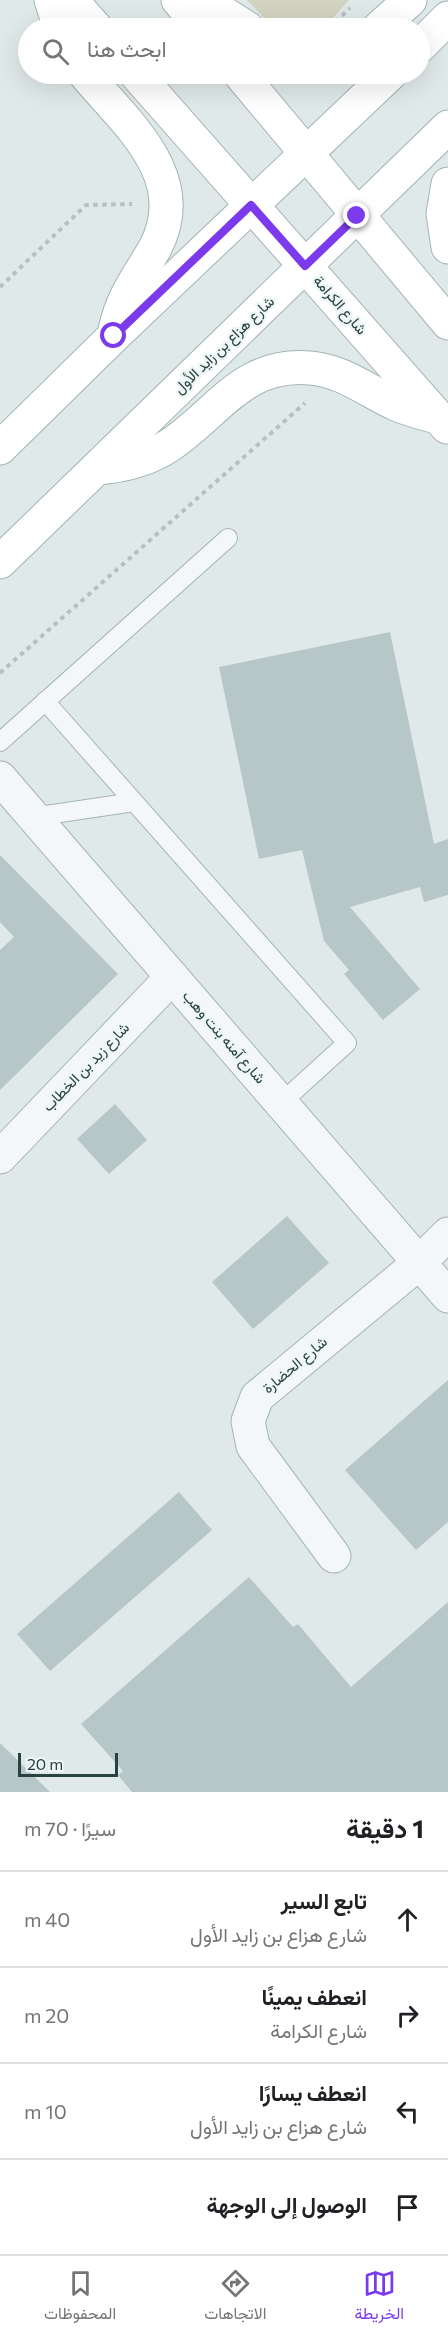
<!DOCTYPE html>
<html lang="ar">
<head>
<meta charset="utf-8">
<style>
  body { margin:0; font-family:Commissioner,Vazirmatn,sans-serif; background:#f6f6f6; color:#202124; direction:rtl }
  .scale { position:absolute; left:18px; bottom:15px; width:100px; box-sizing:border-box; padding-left:6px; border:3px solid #284141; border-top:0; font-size:16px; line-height:21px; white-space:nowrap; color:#284141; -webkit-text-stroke:4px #eff7f6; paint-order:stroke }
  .stop { position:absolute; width:18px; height:18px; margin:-14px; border:4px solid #7c3aed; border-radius:50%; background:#fff }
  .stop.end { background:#7c3aed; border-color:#fff; box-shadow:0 2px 6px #0008 }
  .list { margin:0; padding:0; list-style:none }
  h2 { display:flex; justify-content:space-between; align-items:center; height:78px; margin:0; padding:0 24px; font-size:26px }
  h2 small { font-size:20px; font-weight:400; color:#757577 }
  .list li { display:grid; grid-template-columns:39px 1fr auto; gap:18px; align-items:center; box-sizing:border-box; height:96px; padding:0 24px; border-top:2px solid #e0e0e0 }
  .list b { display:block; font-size:22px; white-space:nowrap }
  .list p { margin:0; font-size:20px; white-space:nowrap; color:#757577 }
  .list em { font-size:20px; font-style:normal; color:#757577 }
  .icon { flex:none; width:33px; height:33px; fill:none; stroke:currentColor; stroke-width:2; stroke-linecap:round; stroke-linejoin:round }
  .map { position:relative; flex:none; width:448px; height:1792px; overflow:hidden; direction:ltr }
  .search { position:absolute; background:#fff; box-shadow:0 6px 24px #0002; left:18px; right:18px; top:18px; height:66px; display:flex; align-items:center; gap:15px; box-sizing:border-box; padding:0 21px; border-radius:33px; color:#757577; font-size:22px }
  .sheet { height:462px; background:#fff }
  nav { display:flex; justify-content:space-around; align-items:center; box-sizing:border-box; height:84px; border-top:2px solid #e0e0e0; background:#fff; font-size:16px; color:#757577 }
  nav a { display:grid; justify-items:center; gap:3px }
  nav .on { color:#7c3aed }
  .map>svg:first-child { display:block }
  .green { fill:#d2d3c1 }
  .building { fill:#b7c6c6 }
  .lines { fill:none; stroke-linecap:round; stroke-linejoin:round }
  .service-casing { stroke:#a5b3b3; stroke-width:20 }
  .minor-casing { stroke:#a5b3b3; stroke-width:35 }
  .secondary-casing { stroke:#a5b3b3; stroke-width:35 }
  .primary-casing { stroke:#9fb5b4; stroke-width:35 }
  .path { stroke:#b6c0c0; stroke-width:4; stroke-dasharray:4.5 4.5; stroke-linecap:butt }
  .service { stroke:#f3f7f7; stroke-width:18 }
  .minor { stroke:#f3f7f7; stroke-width:33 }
  .secondary { stroke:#fff; stroke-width:33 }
  .primary { stroke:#fff; stroke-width:33 }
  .route { stroke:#7c3aed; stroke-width:8 }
  .labels { text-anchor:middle; stroke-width:5; stroke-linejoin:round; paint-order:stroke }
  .street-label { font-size:15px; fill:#284141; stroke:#eff7f6 }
</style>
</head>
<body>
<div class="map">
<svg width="448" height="1792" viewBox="0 0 448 1792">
  <rect width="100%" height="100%" fill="#e0e9e9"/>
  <path class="green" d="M 247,0 L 349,0 L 324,28 L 274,28 Z"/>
  <g class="building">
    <path d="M 390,632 L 434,844 L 448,839 L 448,895 L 424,902 L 420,887 L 350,907 L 420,989 L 383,1020 L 344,974 L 349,970 L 324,941 L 302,850 L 259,859 L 219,667 Z"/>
    <path d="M 0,855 L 118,974 L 0,1090 L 0,950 L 14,937 L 0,922 Z"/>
    <path d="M 115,1104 L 147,1140 L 109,1174 L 77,1139 Z"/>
    <path d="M 287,1216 L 329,1263 L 253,1329 L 212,1282 Z"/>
    <path d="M 448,1380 L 448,1522 L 416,1550 L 345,1470 Z"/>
    <path d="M 179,1492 L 212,1530 L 50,1671 L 17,1634 Z"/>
    <path d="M 249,1577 L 293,1627 L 298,1624 L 351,1687 L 448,1602 L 448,1792 L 132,1792 L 118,1775 L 123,1771 L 81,1724 Z"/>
    <path d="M 0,1743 L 50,1792 L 0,1792 Z"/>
  </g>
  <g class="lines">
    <defs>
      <g id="service">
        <path d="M 45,701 L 347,1043 L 281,1103"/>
        <path d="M 0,742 L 228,538"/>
        <path d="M 33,817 L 134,802"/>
      </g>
      <g id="minor">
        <path d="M 0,778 L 448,1296"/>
        <path d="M 0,1157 L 172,977"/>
        <path d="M 334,1556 L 253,1446 L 248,1421 L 257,1397 L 419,1263 L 448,1234"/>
      </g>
      <g id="secondary">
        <path d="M 71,0 L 96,28"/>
        <path d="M 178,0 L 202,28"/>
        <path d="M 136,74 L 447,427"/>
        <path d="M 240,74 L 448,323"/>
      </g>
      <g id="primary">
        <path d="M 51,0 L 60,28"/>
        <path d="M 203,0 L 247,28"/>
        <path d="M 379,28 L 410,0"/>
        <path d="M 420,46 L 448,18"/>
        <path d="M 85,74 C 126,123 193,177 155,248 C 138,278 123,294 115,330"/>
        <path d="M 448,184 L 443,214 L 448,247"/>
        <path d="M 0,448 L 114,336 L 390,74"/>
        <path d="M 97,468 C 123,466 148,460 170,445 C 218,413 243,362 310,368 C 345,371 368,392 398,405 C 411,410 424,414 438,417"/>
        <path d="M 0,562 L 448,127"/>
      </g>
    </defs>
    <use href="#service" class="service-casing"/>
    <use href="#minor" class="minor-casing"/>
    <use href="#secondary" class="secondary-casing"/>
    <use href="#primary" class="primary-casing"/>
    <g class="path">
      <path d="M 329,28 L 350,8"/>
      <path d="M 0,287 L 86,205 L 132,204"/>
      <path d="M 0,673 L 305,403"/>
    </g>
    <use href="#service" class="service"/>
    <use href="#minor" class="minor"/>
    <use href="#secondary" class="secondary"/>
    <use href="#primary" class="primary"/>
  </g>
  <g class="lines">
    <path class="route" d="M 114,336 L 251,205 L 305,266 L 357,216"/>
  </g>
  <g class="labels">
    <g class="street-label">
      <text transform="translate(340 305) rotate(49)" y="5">شارع الكرامة</text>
      <text transform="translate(224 345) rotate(-44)" y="5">شارع هزاع بن زايد الأول</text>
      <text transform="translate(224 1037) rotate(49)" y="5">شارع آمنه بنت وهب</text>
      <text transform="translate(86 1067) rotate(-46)" y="5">شارع زيد بن الخطاب</text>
      <text transform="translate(295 1365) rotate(-40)" y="5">شارع الحضارة</text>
    </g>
  </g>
</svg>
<div class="scale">20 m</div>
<div class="stop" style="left:114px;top:336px"></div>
<div class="stop end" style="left:357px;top:216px"></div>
<div class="search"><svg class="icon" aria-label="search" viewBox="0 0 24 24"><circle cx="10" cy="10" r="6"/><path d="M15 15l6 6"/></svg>ابحث هنا</div>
</div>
<section class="sheet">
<h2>1 دقيقة<small>سيرًا · 70 m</small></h2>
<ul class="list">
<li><svg class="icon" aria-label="ahead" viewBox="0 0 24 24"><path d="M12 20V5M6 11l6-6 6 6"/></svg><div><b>تابع السير</b><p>شارع هزاع بن زايد الأول</p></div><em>40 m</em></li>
<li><svg class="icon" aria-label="right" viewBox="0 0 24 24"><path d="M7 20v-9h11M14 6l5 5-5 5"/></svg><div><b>انعطف يمينًا</b><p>شارع الكرامة</p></div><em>20 m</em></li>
<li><svg class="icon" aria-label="left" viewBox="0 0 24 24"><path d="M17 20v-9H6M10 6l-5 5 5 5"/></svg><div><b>انعطف يسارًا</b><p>شارع هزاع بن زايد الأول</p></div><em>10 m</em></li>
<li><svg class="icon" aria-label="arrive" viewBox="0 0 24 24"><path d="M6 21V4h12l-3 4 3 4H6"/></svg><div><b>الوصول إلى الوجهة</b></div></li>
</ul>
</section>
<nav>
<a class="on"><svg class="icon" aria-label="map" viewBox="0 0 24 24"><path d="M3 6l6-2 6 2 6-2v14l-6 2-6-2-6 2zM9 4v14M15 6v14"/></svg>الخريطة</a>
<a><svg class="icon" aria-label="directions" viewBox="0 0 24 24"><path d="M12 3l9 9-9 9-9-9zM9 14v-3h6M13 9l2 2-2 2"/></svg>الاتجاهات</a>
<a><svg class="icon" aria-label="saved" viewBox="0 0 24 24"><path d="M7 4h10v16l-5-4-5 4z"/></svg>المحفوظات</a>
</nav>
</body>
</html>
